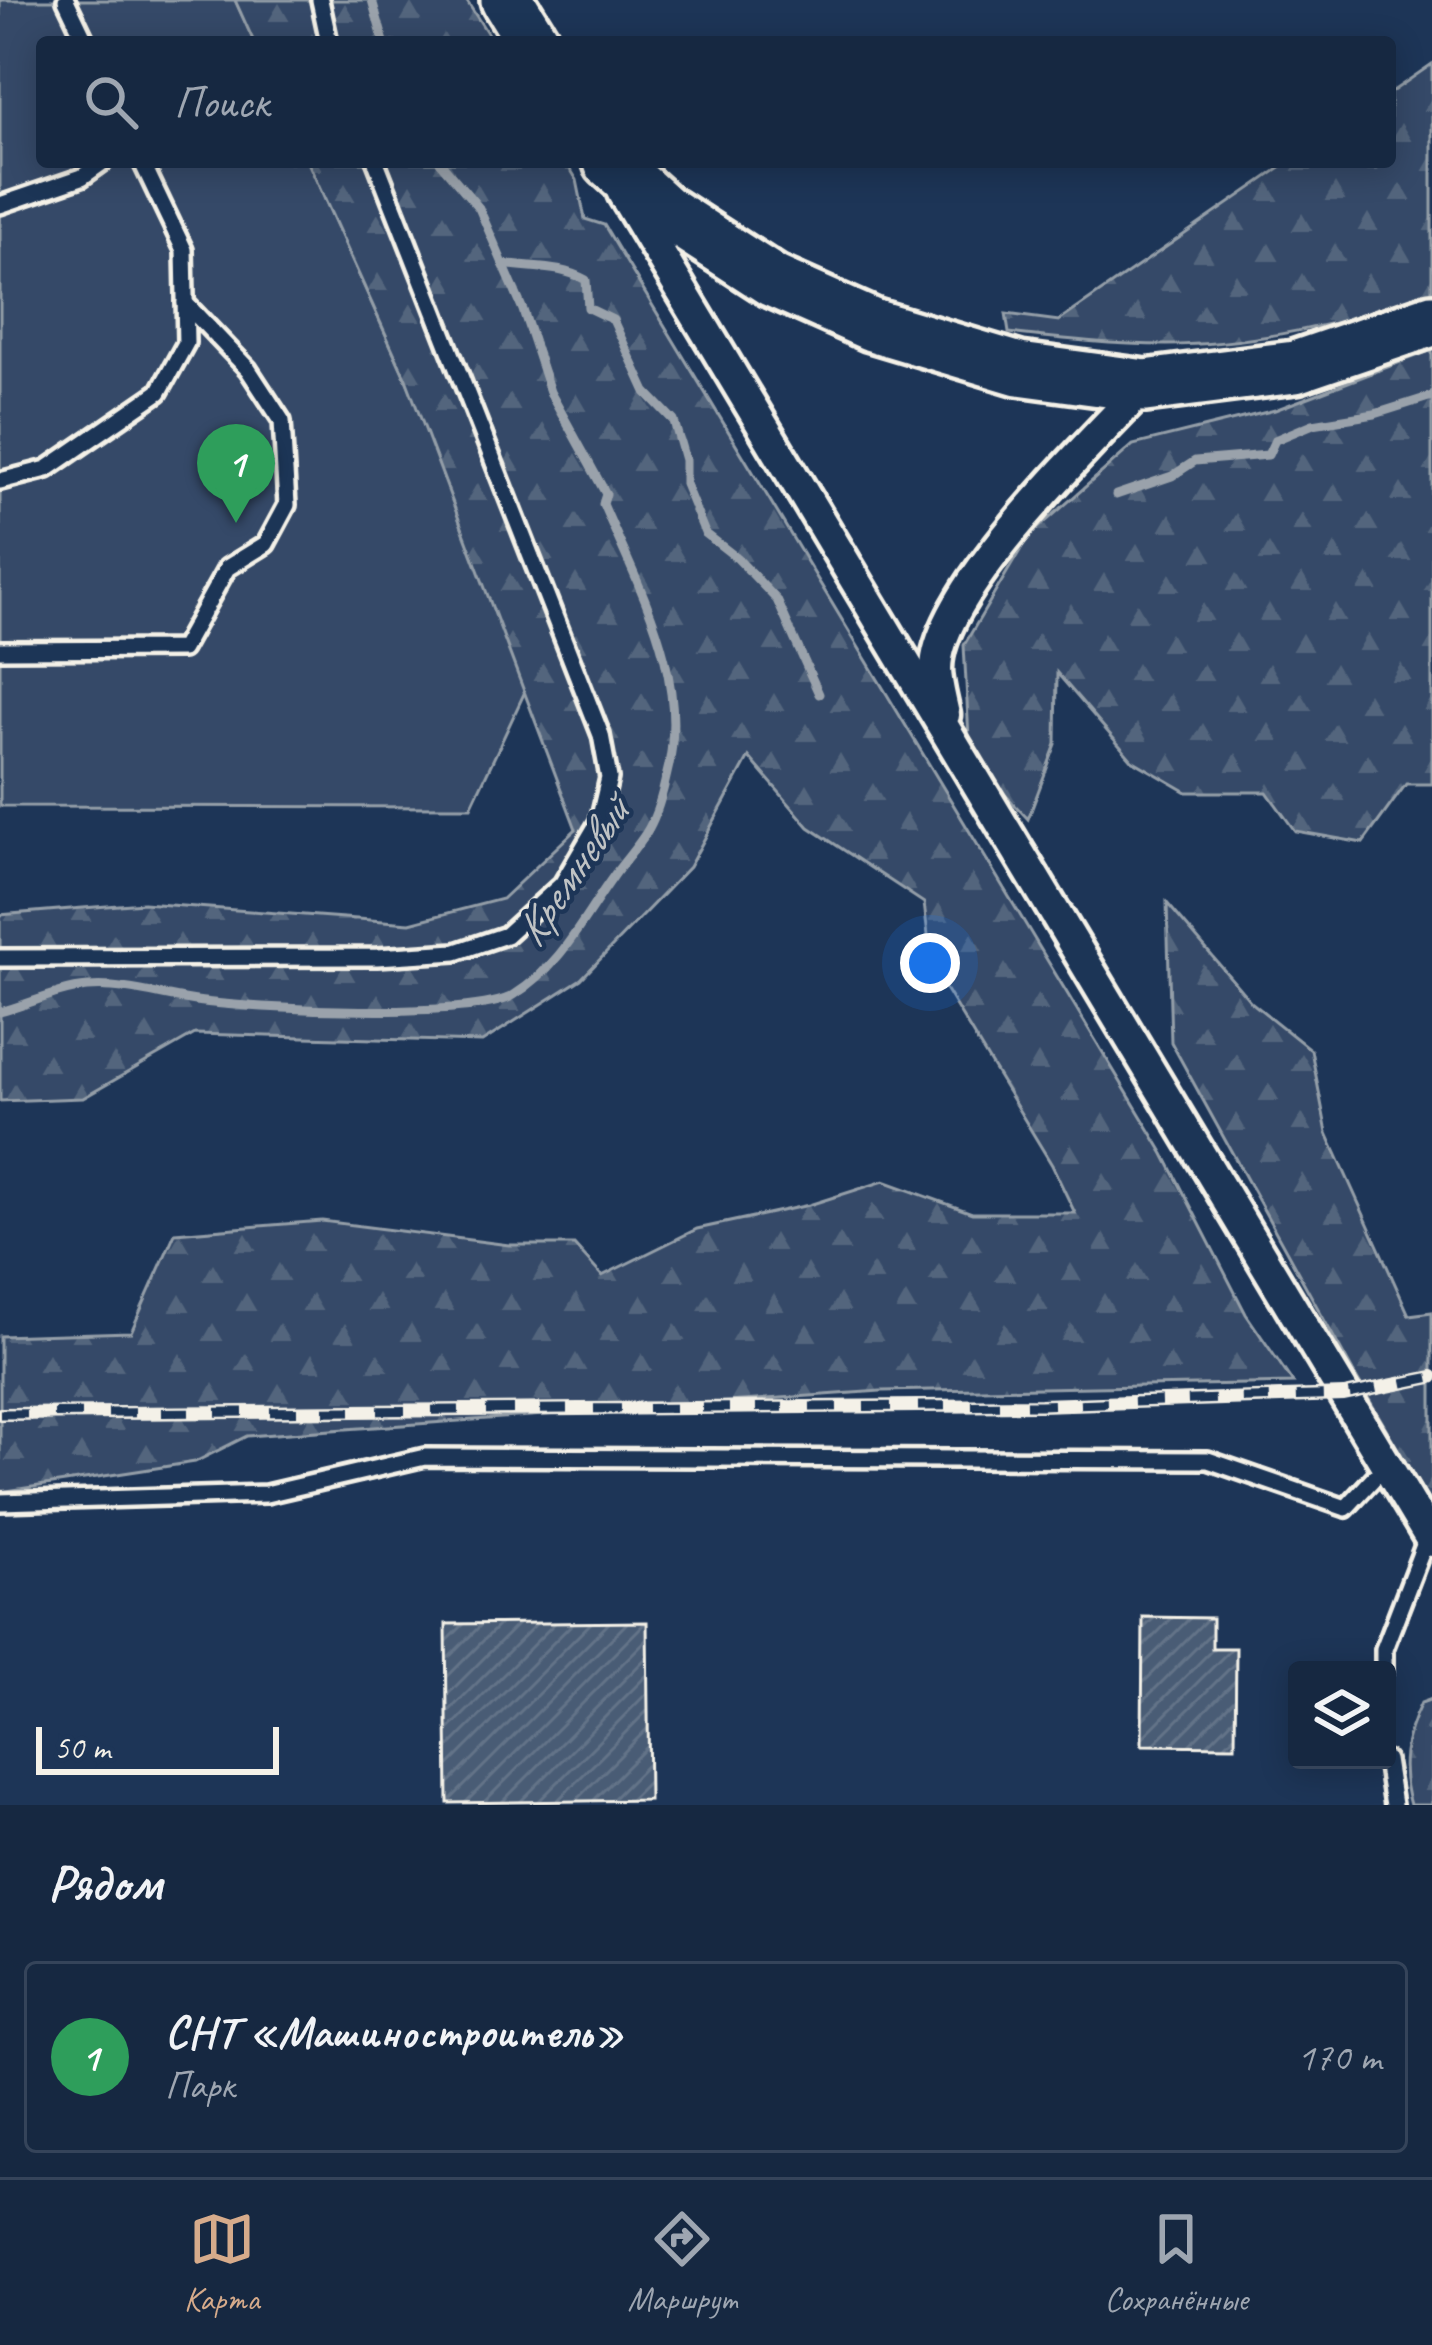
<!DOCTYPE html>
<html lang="ru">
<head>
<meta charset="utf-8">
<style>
  body { margin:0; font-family:Caveat,sans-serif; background:#1f3048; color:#f1f3f6 }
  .controls { position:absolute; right:36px; bottom:36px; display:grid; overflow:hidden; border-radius:12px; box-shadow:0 6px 30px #0003 }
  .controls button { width:108px; height:108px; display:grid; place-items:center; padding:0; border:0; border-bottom:3px solid #35445a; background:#162841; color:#f1f3f6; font:60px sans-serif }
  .scale { position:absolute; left:36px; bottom:30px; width:243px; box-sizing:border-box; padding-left:12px; border:6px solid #f4f1e8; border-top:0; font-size:33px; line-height:42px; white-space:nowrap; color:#f4f1e8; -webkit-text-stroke:9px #1d3557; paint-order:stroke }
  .you { position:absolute; left:930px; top:963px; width:42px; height:42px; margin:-30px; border:9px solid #fff; border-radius:50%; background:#1a73e8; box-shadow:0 0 0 18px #1a73e833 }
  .badge { display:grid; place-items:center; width:78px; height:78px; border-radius:50%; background:#d6ab8b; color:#fff; font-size:39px; font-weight:700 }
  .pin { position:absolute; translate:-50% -99px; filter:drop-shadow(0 3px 6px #0008) }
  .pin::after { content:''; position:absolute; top:63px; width:42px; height:36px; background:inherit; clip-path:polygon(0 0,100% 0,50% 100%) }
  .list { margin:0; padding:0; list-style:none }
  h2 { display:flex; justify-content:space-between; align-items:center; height:156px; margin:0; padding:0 48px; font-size:51px }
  h2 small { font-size:39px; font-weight:400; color:#9ea6b1 }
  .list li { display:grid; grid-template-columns:78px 1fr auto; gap:36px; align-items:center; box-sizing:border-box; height:192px; margin:0 24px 24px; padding:0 24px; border:3px solid #35445a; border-radius:12px }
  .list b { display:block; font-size:45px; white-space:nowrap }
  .list p { margin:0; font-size:39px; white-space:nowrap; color:#9ea6b1 }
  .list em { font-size:39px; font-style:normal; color:#9ea6b1 }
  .icon { flex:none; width:66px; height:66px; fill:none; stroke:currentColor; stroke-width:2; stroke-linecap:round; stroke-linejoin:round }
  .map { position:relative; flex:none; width:1432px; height:1805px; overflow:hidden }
  .search { position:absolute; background:#162841; box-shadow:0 6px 30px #0003; left:36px; right:36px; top:36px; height:132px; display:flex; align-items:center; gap:30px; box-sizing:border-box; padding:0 42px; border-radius:12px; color:#9ea6b1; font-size:45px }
  .sheet { height:372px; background:#162841 }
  nav { display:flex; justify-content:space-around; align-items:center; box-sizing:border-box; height:168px; border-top:3px solid #35445a; background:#162841; font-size:33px; color:#9ea6b1 }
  nav a { display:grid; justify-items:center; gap:6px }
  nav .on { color:#d6ab8b }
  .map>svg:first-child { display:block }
  .green { fill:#354a67; stroke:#949ea8; stroke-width:3 }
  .forest { fill:url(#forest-firs); stroke:#949ea8; stroke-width:3 }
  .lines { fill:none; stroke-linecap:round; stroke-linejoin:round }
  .stream { stroke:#9aa2ab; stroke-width:9 }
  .building { fill:url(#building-hatch); stroke:#f4f1e8; stroke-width:3 }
  .service-casing { stroke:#f4f1e8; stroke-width:24 }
  .minor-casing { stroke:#f4f1e8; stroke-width:39 }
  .primary-casing { stroke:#f4f1e8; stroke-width:60 }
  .service { stroke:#1d3557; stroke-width:15 }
  .minor { stroke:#1d3557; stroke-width:30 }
  .primary { stroke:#1d3557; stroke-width:51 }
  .rail-casing { stroke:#f4f1e8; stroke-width:14 }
  .rail { stroke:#1d3557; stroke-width:9; stroke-dasharray:27; stroke-linecap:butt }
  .labels { text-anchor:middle; stroke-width:9; stroke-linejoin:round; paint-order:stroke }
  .water-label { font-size:45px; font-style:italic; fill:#c0c3c4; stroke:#1d3557 }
</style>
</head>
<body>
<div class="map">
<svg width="1432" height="1805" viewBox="0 0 1432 1805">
  <defs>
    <pattern id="forest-firs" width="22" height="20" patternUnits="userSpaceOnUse" patternTransform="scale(3)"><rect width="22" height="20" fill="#354a67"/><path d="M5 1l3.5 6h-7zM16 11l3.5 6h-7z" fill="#53657d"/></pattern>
    <pattern id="building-hatch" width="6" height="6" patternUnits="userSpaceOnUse" patternTransform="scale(3)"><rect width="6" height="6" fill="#485b74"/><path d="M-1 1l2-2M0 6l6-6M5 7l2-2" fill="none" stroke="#637388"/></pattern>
  </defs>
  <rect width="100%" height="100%" fill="#1d3557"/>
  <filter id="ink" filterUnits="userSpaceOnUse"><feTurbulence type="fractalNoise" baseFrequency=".00833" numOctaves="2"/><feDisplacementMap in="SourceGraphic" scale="24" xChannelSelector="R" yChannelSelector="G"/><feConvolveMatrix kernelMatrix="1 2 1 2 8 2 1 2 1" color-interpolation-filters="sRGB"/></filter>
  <g filter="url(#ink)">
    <path class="green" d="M 0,0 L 235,0 L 254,42 L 42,42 L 42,162 L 308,162 L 536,668 L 471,807 L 0,806 Z"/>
    <g class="forest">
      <path d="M 235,0 L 466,0 L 493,42 L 254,42 Z"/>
      <path d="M 1432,64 L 1432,298 C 1347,321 1256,345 1167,345 C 1114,345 1061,339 1009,333 L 1006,314 L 1059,321 L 1289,162 L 1390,162 L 1390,93 Z"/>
      <path d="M 308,162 L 566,162 L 577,180 L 585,219 L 604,225 L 1164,1154 L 1246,1314 L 1293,1383 L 881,1391 L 247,1436 L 195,1462 L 0,1492 L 0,1336 L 131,1332 L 175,1233 L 322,1221 L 509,1245 L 574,1245 L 602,1276 L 697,1229 L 809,1205 L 884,1181 L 972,1213 L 1075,1213 L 1052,1165 L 932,967 L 924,903 L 809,827 L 749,757 L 689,867 L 581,979 L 482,1042 L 195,1034 L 83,1098 L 0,1101 L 0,915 L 143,903 L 410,923 L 502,899 L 576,829 L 406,379 Z"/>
      <path d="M 1432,350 L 1432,784 L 1406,784 L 1363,843 L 1295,831 L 1267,792 L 1187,792 L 1132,760 L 1057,673 L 1056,744 L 1028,819 L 970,757 L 964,645 L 1028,537 L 1133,445 L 1275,410 Z"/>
      <path d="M 1167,903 L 1251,1002 L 1311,1050 L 1327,1133 L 1409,1315 L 1432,1312 L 1432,1507 L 1353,1372 L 1171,1042 Z"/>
      <path d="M 1432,1699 L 1432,1805 L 1410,1805 C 1399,1768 1404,1737 1421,1703 Z"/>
    </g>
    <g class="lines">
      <g class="stream">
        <path d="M 372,0 L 384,42"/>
        <path d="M 503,264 C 534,269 559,265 586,280 L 588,308 L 613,320 L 646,392 L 674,421 L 685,460 L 685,484 L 705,533 L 737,558 L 777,600 L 819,694"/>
        <path d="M 1116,495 L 1172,476 L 1195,461 L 1268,455 L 1275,440 L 1313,424 L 1375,414 L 1432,396"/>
        <path d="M 0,1012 C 27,1005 60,989 88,987 C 124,984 161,996 196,1001 C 249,1009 476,1020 514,995 C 561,966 582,920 613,877 C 623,862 636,849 646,833 C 655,819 661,799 665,782 C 693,681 642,595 603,504 L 606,494 L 550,392 L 523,310 L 479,208 L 440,162"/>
      </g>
    </g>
    <g class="building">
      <path d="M 1143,1617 L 1212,1618 L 1212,1648 L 1236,1648 L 1235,1746 L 1142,1745 Z"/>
      <path d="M 647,1622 L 649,1800 L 448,1803 L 446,1624 Z"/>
    </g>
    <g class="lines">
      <defs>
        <g id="service">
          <path d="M 66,0 L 86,42"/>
          <path d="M 320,0 L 329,42"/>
          <path d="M 0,205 L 82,177 L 103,162"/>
          <path d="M 0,481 L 47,469 L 159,392 L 186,343 L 184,250 L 142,162"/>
          <path d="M 0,650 L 182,649 L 227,568 L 266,544 L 287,505 L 282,421 L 248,369 L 185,303"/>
          <path d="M 0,958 L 377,957 L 456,952 L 506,935 L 562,884 L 599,821 L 609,778 L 601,735 L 376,162"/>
          <path d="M 0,1502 L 266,1494 L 425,1457 L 1208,1460 L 1346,1508 L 1386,1465"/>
          <path d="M 1384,1670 L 1384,1649 L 1428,1535"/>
          <path d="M 1386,1760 L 1393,1805"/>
        </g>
        <g id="minor">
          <path d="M 623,193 L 1432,1541"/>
          <path d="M 944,715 C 941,700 936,683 936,669 C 937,591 1091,443 1145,386"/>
        </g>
        <g id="primary">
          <path d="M 507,0 L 533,42"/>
          <path d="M 610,162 L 663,210 L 773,281 L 872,325 L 1019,369 L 1145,386 L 1295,367 L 1432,320"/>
        </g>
      </defs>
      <use href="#service" class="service-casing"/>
      <use href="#minor" class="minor-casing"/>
      <use href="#primary" class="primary-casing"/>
      <use href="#service" class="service"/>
      <use href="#minor" class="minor"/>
      <use href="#primary" class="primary"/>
      <defs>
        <path id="rail" d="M 0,1414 L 1040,1405 L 1344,1395 L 1432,1377"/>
      </defs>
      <use href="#rail" class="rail-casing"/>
      <use href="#rail" class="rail"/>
    </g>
  </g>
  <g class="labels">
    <g class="water-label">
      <text transform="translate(571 871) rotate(-56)" y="16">Кремневый</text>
    </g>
  </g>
</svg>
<div class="controls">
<button><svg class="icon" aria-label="layers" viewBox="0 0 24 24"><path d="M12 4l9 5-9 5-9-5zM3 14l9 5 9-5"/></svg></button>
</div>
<div class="scale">50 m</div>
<div class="you"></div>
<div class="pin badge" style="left:236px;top:523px;background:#2e9e5b">1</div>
<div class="search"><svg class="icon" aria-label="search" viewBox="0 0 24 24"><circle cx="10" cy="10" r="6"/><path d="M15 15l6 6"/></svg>Поиск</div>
</div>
<section class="sheet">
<h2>Рядом<small></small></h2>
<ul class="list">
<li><span class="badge" style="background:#2e9e5b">1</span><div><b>СНТ «Машиностроитель»</b><p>Парк</p></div><em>170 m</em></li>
</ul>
</section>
<nav>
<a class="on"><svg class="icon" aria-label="map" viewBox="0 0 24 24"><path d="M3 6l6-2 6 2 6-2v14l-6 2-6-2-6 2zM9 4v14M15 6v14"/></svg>Карта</a>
<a><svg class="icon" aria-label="directions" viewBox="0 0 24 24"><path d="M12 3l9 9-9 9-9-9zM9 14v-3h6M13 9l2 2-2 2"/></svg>Маршрут</a>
<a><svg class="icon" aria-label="saved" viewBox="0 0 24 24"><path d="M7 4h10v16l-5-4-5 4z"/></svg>Сохранённые</a>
</nav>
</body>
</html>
